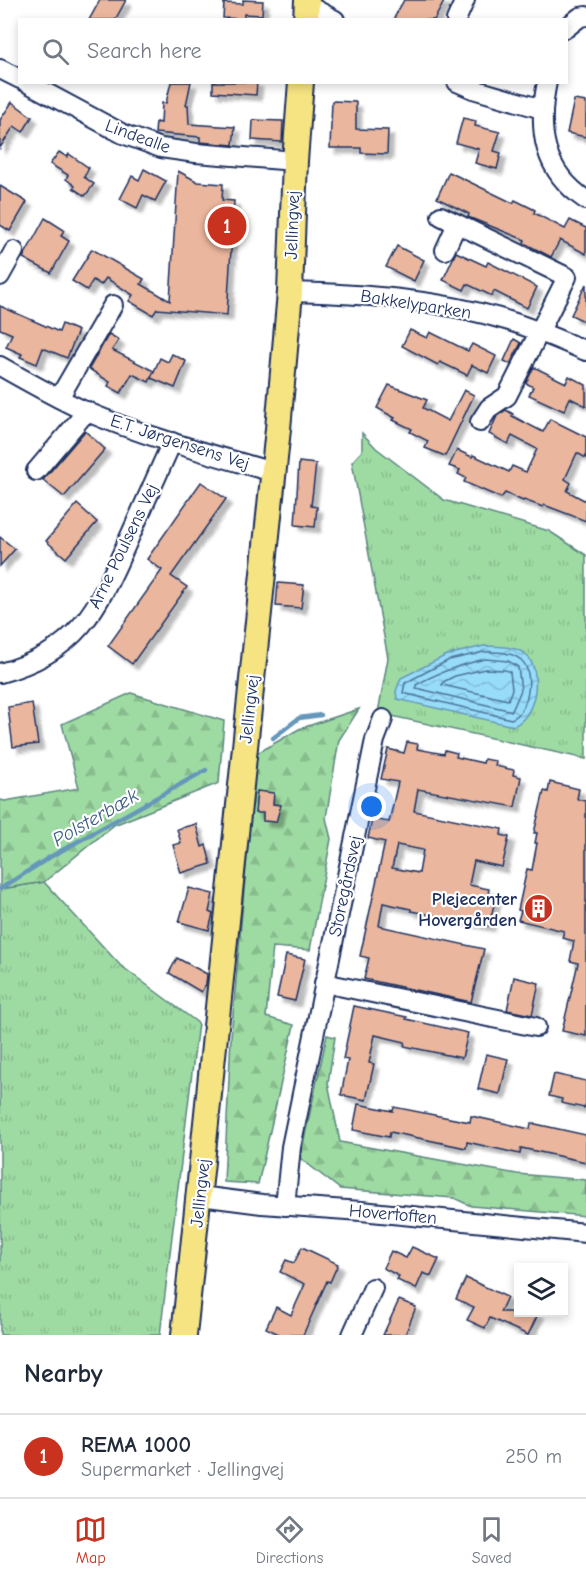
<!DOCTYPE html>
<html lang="en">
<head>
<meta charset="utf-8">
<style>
  body { margin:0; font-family:"Comic Neue",sans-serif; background:#f2f2f3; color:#1f2937 }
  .controls { position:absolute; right:18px; bottom:18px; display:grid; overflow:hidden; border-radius:0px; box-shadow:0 3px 9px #0003 }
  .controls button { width:54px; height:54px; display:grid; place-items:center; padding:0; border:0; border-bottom:2px solid #e0e1e3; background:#fff; color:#1f2937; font:30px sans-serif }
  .you { position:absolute; left:372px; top:807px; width:21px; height:21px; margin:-15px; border:4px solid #fff; border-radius:50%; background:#1a73e8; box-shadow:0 0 0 9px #1a73e833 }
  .badge { display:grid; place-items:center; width:39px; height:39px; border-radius:50%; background:#c8321e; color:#fff; font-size:20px; font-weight:700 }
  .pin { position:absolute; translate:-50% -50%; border:3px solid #fff; box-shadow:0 2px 6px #0006 }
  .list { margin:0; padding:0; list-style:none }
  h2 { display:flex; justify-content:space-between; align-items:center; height:78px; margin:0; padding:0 24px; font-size:26px }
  h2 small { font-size:20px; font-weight:400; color:#747a83 }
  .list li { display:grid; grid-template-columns:39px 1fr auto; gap:18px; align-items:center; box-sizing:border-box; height:84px; padding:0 24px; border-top:2px solid #e0e1e3 }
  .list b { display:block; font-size:22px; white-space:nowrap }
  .list p { margin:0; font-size:20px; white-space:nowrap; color:#747a83 }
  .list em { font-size:20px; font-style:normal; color:#747a83 }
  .icon { flex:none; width:33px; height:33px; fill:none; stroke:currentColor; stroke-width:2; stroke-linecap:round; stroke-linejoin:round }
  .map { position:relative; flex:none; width:586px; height:1335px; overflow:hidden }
  .search { position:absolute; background:#fff; box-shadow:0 3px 9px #0003; left:18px; right:18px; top:18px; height:66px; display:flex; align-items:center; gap:15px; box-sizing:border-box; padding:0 21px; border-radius:0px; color:#747a83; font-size:22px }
  .sheet { height:162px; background:#fff }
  nav { display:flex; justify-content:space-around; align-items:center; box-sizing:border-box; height:84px; border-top:2px solid #e0e1e3; background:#fff; font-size:16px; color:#747a83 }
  nav a { display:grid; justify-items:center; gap:3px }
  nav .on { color:#c8321e }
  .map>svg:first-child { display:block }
  .grass { fill:url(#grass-tufts); stroke:#5c8580; stroke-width:1.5 }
  .forest { fill:url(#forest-firs); stroke:#5c8580; stroke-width:1.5 }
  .water { fill:url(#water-waves); stroke:#6597bb; stroke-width:1.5 }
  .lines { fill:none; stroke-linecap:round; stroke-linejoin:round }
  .shore { stroke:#4d749c; stroke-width:1.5 }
  .stream { stroke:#6597bb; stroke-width:4.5 }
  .building { fill:#eab69d; stroke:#1b2f5e; stroke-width:1.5; fill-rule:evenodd; filter:url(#shadow) }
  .minor-casing { stroke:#1b2f5e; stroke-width:22 }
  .major-casing { stroke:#1b2f5e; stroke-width:28 }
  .minor { stroke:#fff; stroke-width:18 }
  .major { stroke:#f6e381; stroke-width:24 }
  .labels { text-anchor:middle; stroke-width:4.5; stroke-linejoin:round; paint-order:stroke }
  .street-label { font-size:18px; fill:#1b2f5e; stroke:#fff }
  .poi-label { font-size:18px; font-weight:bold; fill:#1b2f5e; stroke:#fff; text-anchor:end }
  .water-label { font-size:20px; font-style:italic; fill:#3a5a85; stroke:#fff }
</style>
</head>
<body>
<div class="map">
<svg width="586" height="1335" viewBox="0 0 586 1335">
  <defs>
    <pattern id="grass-tufts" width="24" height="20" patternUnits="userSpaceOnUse" patternTransform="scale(1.5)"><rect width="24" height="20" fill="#9edba2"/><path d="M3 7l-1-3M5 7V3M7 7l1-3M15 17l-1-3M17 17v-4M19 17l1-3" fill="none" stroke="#88bc8e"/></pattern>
    <pattern id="forest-firs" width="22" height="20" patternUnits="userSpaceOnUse" patternTransform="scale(1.5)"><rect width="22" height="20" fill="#9edba2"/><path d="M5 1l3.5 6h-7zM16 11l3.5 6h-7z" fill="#88bc8e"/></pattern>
    <pattern id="water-waves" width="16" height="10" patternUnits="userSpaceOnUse" patternTransform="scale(1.5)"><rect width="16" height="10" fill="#97dcf9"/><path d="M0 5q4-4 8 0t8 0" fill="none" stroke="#82bdd8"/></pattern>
    <filter id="shadow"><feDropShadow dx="5.5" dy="5.5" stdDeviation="1.5" flood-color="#0004"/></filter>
  </defs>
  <rect width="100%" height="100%" fill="#fff"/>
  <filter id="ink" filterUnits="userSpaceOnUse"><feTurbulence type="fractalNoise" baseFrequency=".0167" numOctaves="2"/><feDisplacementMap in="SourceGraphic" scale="12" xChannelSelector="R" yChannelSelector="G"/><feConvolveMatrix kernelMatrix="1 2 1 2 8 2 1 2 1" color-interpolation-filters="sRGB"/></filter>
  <g filter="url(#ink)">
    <g class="grass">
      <path d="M 362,433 L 376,448 L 444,500 L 549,531 L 586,555 L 586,759 L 378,713 L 388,658 L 352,462 L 362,451 Z"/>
      <path d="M 44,882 L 120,965 L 198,1023 L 160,1335 L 0,1335 L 0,889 Z"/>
    </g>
    <g class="forest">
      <path d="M 131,693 L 224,721 L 219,783 L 114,825 L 44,882 L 0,889 L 0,800 L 5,801 L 79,788 L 62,724 Z"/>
      <path d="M 359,709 L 339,740 L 326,818 L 331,839 L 310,950 L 273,947 L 266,1017 L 294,1025 L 258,1184 L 224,1182 L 231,1037 L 256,754 L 299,729 Z"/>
      <path d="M 327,1035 L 335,1037 L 328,1083 L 340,1142 L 517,1174 L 586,1180 L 586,1216 L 471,1206 L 454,1198 L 340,1189 L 300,1158 Z"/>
    </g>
    <path class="water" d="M 484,646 C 499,647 519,645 529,658 C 542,677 535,718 513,726 L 397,699 L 396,691 L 401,678 L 447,655 Z"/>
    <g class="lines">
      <g class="shore">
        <path d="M 484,652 C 496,652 511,651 521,660 C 535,671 529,714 511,719 L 403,693 L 405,683 L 449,660 Z"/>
        <path d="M 485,659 L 508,661 L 518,667 L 521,690 L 512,711 L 416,688 L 416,685 C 438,672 460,665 485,659 Z"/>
        <path d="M 485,669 L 505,670 L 510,672 L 512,689 L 508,700 L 442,685 L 443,682 L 455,676 Z"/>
      </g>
      <g class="stream">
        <path d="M 273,738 L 299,718 L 321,715"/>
        <path d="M 0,889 L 50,857 L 206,770"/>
      </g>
    </g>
    <g class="building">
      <path d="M 100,0 L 126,0 L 115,20 L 89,20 Z"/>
      <path d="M 243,0 L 263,1 L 262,15 L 244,14 L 244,19 L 223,18 L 224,3 L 243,4 Z"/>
      <path d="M 404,0 L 445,0 L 434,20 L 393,20 Z"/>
      <path d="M 171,82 L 191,82 L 186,105 L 188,105 L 189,124 L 235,127 L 233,145 L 200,142 L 200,137 L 155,133 L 156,122 L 161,123 L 162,103 L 166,103 Z"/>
      <path d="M 213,82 L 257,82 L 256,95 L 213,92 Z"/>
      <path d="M 574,100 L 586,102 L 586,137 L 567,133 Z"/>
      <path d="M 332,101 L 356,102 L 356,129 L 388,130 L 387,154 L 361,153 L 361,148 L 330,148 Z"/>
      <path d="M 12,102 L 32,117 L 23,132 L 14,126 L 0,148 L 0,120 Z"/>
      <path d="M 463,118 L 476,121 L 475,126 L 500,132 L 494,151 L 501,153 L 497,169 L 475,163 L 479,149 L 456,143 Z"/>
      <path d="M 253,120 L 283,121 L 282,142 L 252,140 Z"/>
      <path d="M 59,152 L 67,157 L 69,154 L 89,168 L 84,177 L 94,184 L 85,196 L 73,188 L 75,186 L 66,179 L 68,175 L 50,164 Z"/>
      <path d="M 144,169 L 166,181 L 155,201 L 143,195 L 137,208 L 120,199 L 132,176 L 139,180 Z"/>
      <path d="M 178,171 L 198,182 L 223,184 L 222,200 L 234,201 L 227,315 L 157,309 L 153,315 L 129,301 L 133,295 L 106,278 L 101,285 L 93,280 L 87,290 L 72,281 L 92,249 L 144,279 L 141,284 L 170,301 Z"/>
      <path d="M 449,172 L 513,203 L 515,200 L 535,210 L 534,213 L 565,229 L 570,220 L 586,228 L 586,254 L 560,240 L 551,257 L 524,243 L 525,240 L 468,217 L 469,214 L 437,198 Z"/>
      <path d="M 0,186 L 27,202 L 10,231 L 0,225 Z"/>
      <path d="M 45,218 L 64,230 L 61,236 L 69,241 L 51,273 L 23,258 Z"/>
      <path d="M 397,246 L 424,260 L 414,281 L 386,267 Z"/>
      <path d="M 456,252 L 486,266 L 488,262 L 537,287 L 527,308 L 494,291 L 492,296 L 467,284 L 464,290 L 443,280 Z"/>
      <path d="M 586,284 L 586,322 L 571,315 Z"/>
      <path d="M 0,306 L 59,332 L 62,324 L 78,331 L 67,358 L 43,348 L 37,364 L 20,357 L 22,354 L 6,347 L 12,334 L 0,329 Z"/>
      <path d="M 410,330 L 427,338 L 430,332 L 468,351 L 472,344 L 496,356 L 488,373 L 472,365 L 467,375 L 440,362 L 438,365 L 402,346 Z"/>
      <path d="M 109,334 L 119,340 L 112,350 L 154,371 L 149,382 L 132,374 L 121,393 L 108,386 L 110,382 L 89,369 Z"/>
      <path d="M 514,339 L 521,343 L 510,364 L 504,361 Z"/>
      <path d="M 172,354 L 186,361 L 175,388 L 151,378 L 160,358 L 168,362 Z"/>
      <path d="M 534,367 L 566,383 L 569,376 L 586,385 L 586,406 L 570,398 L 564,411 L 529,395 L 533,387 L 526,383 Z"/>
      <path d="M 389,385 L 427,400 L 423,408 L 448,421 L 464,390 L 474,395 L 445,456 L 425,448 L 428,441 L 410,432 L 412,429 L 393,420 L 395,418 L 377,408 Z"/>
      <path d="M 506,410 L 513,414 L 512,416 L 543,432 L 550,419 L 586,437 L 586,458 L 577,453 L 565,479 L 571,483 L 567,491 L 586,501 L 586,521 L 544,505 L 543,507 L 524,500 L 523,501 L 505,493 L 501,498 L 464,482 L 466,478 L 458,474 L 460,470 L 449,466 L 457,450 L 472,457 L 473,455 L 509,472 L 512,466 L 526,472 L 537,449 L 512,436 L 508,444 L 489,434 L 497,416 Z"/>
      <path d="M 85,431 L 105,449 L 64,497 L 43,480 Z"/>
      <path d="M 299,462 L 316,464 L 311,506 L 317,507 L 315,527 L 295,525 Z"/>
      <path d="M 201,482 L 226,499 L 171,576 L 187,587 L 132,664 L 108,646 L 162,570 L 147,559 Z"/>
      <path d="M 77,504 L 97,522 L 66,558 L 46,541 Z"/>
      <path d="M 0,537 L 15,549 L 0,566 Z"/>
      <path d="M 278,583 L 304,585 L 301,608 L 276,606 Z"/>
      <path d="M 32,703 L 38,744 L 13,747 L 8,707 Z"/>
      <path d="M 407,742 L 418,744 L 417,749 L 444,754 L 445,750 L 457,753 L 456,757 L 483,763 L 484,759 L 496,761 L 495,766 L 514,770 L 513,775 L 521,777 L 515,807 L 418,789 L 414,811 L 502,829 L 501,835 L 509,837 L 502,867 L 474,861 L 469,885 L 489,889 L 488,894 L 496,896 L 489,926 L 411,911 L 411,909 L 383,903 L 379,926 L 484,949 L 471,1002 L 364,979 L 369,958 L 360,956 L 385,842 L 368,838 L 372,819 L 389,822 L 398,782 L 381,779 L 388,749 L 404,753 ZM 397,845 L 423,850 L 419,873 L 392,868 Z"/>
      <path d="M 550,782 L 579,789 L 577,799 L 586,801 L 586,1036 L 562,1031 L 578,963 L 570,961 L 574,941 L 562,938 L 564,931 L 518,920 L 521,911 L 518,910 L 527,869 L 532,870 L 537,843 L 535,843 L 537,833 L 534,833 L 544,791 L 548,792 Z"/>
      <path d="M 257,791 L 274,793 L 273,804 L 281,805 L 276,822 L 263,821 L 263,813 L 255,813 Z"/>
      <path d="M 196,824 L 202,847 L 206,845 L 211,864 L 181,873 L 173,845 L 181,843 L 177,829 Z"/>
      <path d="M 189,888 L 213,894 L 209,912 L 213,914 L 209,930 L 179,922 Z"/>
      <path d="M 286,955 L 305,959 L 295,1001 L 277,997 Z"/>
      <path d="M 177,958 L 207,974 L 206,984 L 201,992 L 169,973 Z"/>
      <path d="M 514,977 L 539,983 L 532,1015 L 507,1010 Z"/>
      <path d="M 354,1006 L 407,1017 L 406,1019 L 468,1033 L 462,1058 L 404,1046 L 405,1042 L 375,1035 L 369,1063 L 374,1064 L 366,1100 L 341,1095 L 348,1060 L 343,1059 Z"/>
      <path d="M 486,1054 L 508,1059 L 500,1094 L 478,1089 Z"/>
      <path d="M 554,1074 L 586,1081 L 586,1104 L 584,1108 L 561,1103 L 562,1099 L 549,1096 Z"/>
      <path d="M 358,1104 L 393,1111 L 394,1107 L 470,1122 L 471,1116 L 530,1129 L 531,1123 L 586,1135 L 586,1162 L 521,1148 L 520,1154 L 467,1142 L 466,1148 L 390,1132 L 389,1137 L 353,1130 Z"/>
      <path d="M 302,1247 L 338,1264 L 330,1282 L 327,1281 L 303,1335 L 281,1335 L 266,1328 L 276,1307 L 291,1315 L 305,1284 L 280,1272 L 286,1260 L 294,1263 Z"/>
      <path d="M 412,1247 L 439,1259 L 431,1276 L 423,1273 L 416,1289 L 397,1280 L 399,1276 L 383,1268 L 391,1251 L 406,1258 Z"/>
      <path d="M 466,1278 L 507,1297 L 500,1312 L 539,1312 L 528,1335 L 490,1318 L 485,1328 L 467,1320 L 474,1307 L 456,1299 Z"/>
      <path d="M 399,1300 L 416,1307 L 405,1335 L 383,1335 Z"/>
    </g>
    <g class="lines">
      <defs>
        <g id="minor">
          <path d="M 307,5 L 335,20"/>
          <path d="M 456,20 L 465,0"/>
          <path d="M 566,28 L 580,17 L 586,16"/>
          <path d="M 0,69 L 20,79"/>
          <path d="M 26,82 L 123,134 L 161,148 L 196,153 L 295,161"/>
          <path d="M 457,82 L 473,89 L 542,109"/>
          <path d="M 547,82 C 537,130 543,171 586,200"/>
          <path d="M 441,216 L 567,277 L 507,396 L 489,408 L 480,422"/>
          <path d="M 445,250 L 457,224"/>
          <path d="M 0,276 L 14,251"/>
          <path d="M 290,292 C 363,294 438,299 509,321 C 535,329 560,340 586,351"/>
          <path d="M 0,366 C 28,382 56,398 85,411 C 146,437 210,454 273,472"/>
          <path d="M 59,398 L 113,305"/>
          <path d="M 36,471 L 87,411"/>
          <path d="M 0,673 C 81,652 99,605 130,536 C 144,504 158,473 172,442"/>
          <path d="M 324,983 L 536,1027"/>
          <path d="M 200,1196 L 262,1204 L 361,1211 L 586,1233"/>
          <path d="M 285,1206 L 291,1147 L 375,740 L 383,719"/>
          <path d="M 352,1335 L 373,1288"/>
        </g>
        <g id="major">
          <path d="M 306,20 L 307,0"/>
          <path d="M 184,1335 L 278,429 L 290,292 L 295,161 L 301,82"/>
        </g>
      </defs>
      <use href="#minor" class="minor-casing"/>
      <use href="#major" class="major-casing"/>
      <use href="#minor" class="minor"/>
      <use href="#major" class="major"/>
    </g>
  </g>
  <defs>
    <symbol id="building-disc" viewBox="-11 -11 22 22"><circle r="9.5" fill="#c8321e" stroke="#fff"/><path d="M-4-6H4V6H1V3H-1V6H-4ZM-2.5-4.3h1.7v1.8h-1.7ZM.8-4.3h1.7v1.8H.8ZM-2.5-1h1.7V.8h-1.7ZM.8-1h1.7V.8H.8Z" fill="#fff"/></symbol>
  </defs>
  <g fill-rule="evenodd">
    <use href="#building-disc" x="522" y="892" width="33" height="33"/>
  </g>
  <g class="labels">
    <g class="street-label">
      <text transform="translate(138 136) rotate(20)" y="6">Lindealle</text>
      <text transform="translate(292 225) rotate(-88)" y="6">Jellingvej</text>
      <text transform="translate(416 304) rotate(9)" y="6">Bakkelyparken</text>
      <text transform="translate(180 442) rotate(18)" y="6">E.T. Jørgensens Vej</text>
      <text transform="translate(123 546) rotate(-64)" y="6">Arne Poulsens Vej</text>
      <text transform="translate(249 709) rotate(-84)" y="6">Jellingvej</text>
      <text transform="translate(345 886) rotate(-78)" y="6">Storegårdsvej</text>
      <text transform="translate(200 1193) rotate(-84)" y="6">Jellingvej</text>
      <text transform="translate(393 1214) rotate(5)" y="6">Hovertoften</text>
    </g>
    <g class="poi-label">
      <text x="517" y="905">Plejecenter<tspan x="517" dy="21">Hovergården</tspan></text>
    </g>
    <g class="water-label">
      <text transform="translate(95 817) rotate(-30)" y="7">Polsterbæk</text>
    </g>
  </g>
</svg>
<div class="controls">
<button><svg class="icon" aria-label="layers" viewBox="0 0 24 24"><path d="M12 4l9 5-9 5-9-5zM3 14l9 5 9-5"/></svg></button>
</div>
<div class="you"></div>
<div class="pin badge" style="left:227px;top:226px">1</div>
<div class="search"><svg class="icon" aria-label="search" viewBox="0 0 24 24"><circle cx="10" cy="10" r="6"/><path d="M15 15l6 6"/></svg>Search here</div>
</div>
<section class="sheet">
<h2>Nearby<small></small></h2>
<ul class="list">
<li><span class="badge">1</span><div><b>REMA 1000</b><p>Supermarket · Jellingvej</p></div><em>250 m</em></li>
</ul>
</section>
<nav>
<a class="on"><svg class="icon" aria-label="map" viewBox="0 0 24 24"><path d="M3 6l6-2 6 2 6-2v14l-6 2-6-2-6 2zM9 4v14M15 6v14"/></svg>Map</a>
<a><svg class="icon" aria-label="directions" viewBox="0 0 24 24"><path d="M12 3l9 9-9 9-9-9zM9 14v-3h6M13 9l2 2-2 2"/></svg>Directions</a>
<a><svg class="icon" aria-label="saved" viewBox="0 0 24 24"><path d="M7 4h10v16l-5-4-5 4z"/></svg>Saved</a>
</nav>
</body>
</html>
